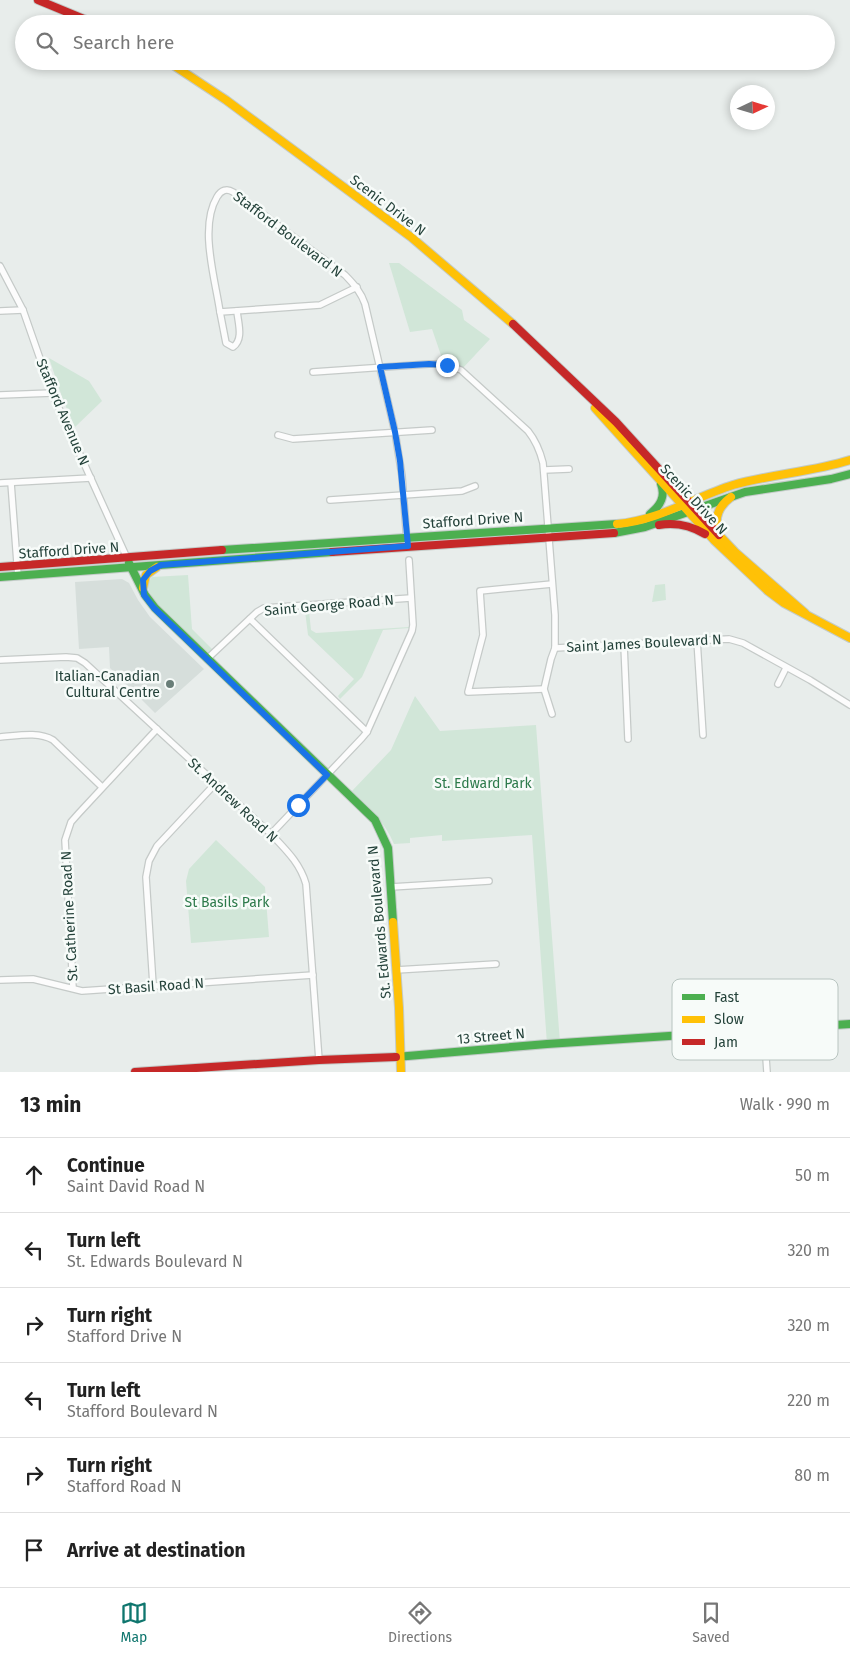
<!DOCTYPE html>
<html lang="en">
<head>
<meta charset="utf-8">
<style>
  body { margin:0; font-family:"Fira Sans",sans-serif; background:#f2f2f2; color:#222 }
  .compass { position:absolute; left:730px; top:85px; width:45px; height:45px; border-radius:50%; background:#fff; box-shadow:0 2px 8px #0003; rotate:86deg }
  .stop { position:absolute; width:15px; height:15px; margin:-11px; border:4px solid #1a73e8; border-radius:50%; background:#fff }
  .stop.end { background:#1a73e8; border-color:#fff; box-shadow:0 1px 5px #0008 }
  .list { margin:0; padding:0; list-style:none }
  h2 { display:flex; justify-content:space-between; align-items:center; height:65px; margin:0; padding:0 20px; font-size:21px }
  h2 small { font-size:16px; font-weight:400; color:#767676 }
  .list li { display:grid; grid-template-columns:32px 1fr auto; gap:15px; align-items:center; box-sizing:border-box; height:75px; padding:0 20px; border-top:1px solid #e0e0e0 }
  .list b { display:block; font-size:19px; white-space:nowrap }
  .list p { margin:0; font-size:16px; white-space:nowrap; color:#767676 }
  .list em { font-size:16px; font-style:normal; color:#767676 }
  .icon { flex:none; width:28px; height:28px; fill:none; stroke:currentColor; stroke-width:2; stroke-linecap:round; stroke-linejoin:round }
  .map { position:relative; flex:none; width:850px; height:1072px; overflow:hidden }
  .search { position:absolute; background:#fff; box-shadow:0 2px 8px #0003; left:15px; right:15px; top:15px; height:55px; display:flex; align-items:center; gap:12px; box-sizing:border-box; padding:0 18px; border-radius:28px; color:#767676; font-size:19px }
  .sheet { height:515px; background:#fff }
  nav { display:flex; justify-content:space-around; align-items:center; box-sizing:border-box; height:70px; border-top:1px solid #e0e0e0; background:#fff; font-size:14px; color:#767676 }
  nav a { display:grid; justify-items:center; gap:2px }
  nav .on { color:#0f766e }
  .map>svg:first-child { display:block }
  .built { fill:#d6dedb }
  .green { fill:#d1e6d8 }
  .lines { fill:none; stroke-linecap:round; stroke-linejoin:round }
  .street-casing { stroke:#c5cac8; stroke-width:8 }
  .fast-casing { stroke:#c3cbc8; stroke-width:10 }
  .slow-casing { stroke:#c3cbc8; stroke-width:10 }
  .jam-casing { stroke:#c3cbc8; stroke-width:10 }
  .street { stroke:#fcfcfc; stroke-width:5.5 }
  .fast { stroke:#4caf50; stroke-width:8 }
  .slow { stroke:#ffc107; stroke-width:8 }
  .jam { stroke:#c62828; stroke-width:8 }
  .route { stroke:#1a73e8; stroke-width:6 }
  .poi-dot { fill:#697e78; stroke:#f7fbf9; stroke-width:2 }
  .labels { text-anchor:middle; stroke-width:5; stroke-linejoin:round; paint-order:stroke }
  .street-label { font-size:14px; fill:#24423a; stroke:#f7fbf9 }
  .poi-label { font-size:14px; fill:#24423a; stroke:#f7fbf9; text-anchor:end }
  .park-label { font-size:14px; fill:#2d7a4b; stroke:#f7fbf9 }
  .key { fill:#f7fbf9; stroke:#b8c4c0; stroke-width:1 }
  .key-label { font-size:14px; fill:#24423a }
</style>
</head>
<body>
<div class="map">
<svg width="850" height="1072" viewBox="0 0 850 1072">
  <rect width="100%" height="100%" fill="#e8edeb"/>
  <path class="built" d="M 122,579 L 129,583 L 138,600 L 150,617 L 204,669 L 155,713 L 110,668 L 109,647 L 79,649 L 75,582 Z"/>
  <g class="green">
    <path d="M 389,263 L 399,263 L 462,310 L 464,320 L 490,339 L 461,370 L 444,364 L 432,329 L 410,332 Z"/>
    <path d="M 49,358 L 89,381 L 102,401 L 75,427 L 63,400 Z"/>
    <path d="M 188,575 L 192,629 L 213,650 L 209,652 L 205,651 C 192,638 152,605 148,588 C 148,584 149,581 152,577 Z"/>
    <path d="M 665,584 L 666,600 L 652,602 L 655,585 Z"/>
    <path d="M 305,611 L 309,611 L 311,630 L 316,633 L 409,627 L 409,628 L 383,630 L 362,677 L 340,699 L 338,696 L 354,679 L 308,635 Z"/>
    <path d="M 415,696 L 440,731 L 536,725 L 560,1043 L 547,1044 L 532,835 L 442,841 L 442,835 L 410,838 L 410,843 L 394,844 C 385,822 369,808 352,791 L 391,750 Z"/>
    <path d="M 216,840 L 265,887 L 269,937 L 191,943 L 186,881 L 189,869 Z"/>
  </g>
  <g class="lines">
    <defs>
      <g id="street">
        <path d="M 0,266 L 23,310 L 52,393 L 127,558"/>
        <path d="M 357,287 L 320,305 L 220,312 C 215,278 199,227 217,197 C 221,190 227,188 233,192 L 345,275 C 354,284 361,292 365,304 L 395,432 L 402,476 L 407,542"/>
        <path d="M 0,311 L 23,310"/>
        <path d="M 220,312 L 226,343 L 233,347 C 244,339 238,323 237,311"/>
        <path d="M 313,372 L 429,364 L 444,364 L 461,370 L 528,431 C 536,441 540,451 543,463 L 555,615 L 555,648 L 551,659 L 544,689 L 552,714"/>
        <path d="M 0,395 L 52,393"/>
        <path d="M 278,435 L 293,439 L 432,430"/>
        <path d="M 544,470 L 569,469"/>
        <path d="M 0,483 L 91,478"/>
        <path d="M 11,483 L 18,576"/>
        <path d="M 330,500 L 462,491 L 475,486"/>
        <path d="M 250,619 L 367,732"/>
        <path d="M 697,640 L 703,735"/>
        <path d="M 624,645 L 628,739"/>
        <path d="M 555,648 L 729,639 L 743,643 L 810,680 L 850,705"/>
        <path d="M 207,659 L 257,612 L 264,608 L 411,598"/>
        <path d="M 0,660 L 66,657 L 77,658 L 85,663 L 271,834 C 286,850 300,863 306,884 L 319,1060"/>
        <path d="M 778,684 L 786,668"/>
        <path d="M 544,689 L 468,692 L 483,635 L 480,591 L 552,584"/>
        <path d="M 0,737 C 16,736 38,731 53,740 L 102,787"/>
        <path d="M 271,834 L 362,738 L 367,732 L 412,631 L 413,625 L 409,560"/>
        <path d="M 391,887 L 489,881"/>
        <path d="M 396,970 L 496,964"/>
        <path d="M 0,980 L 33,979 L 82,991 L 313,975"/>
        <path d="M 153,985 L 146,877 L 149,861 L 157,846 L 215,784"/>
        <path d="M 73,988 L 65,840 L 71,822 L 79,813 L 157,729"/>
        <path d="M 764,1029 L 767,1072"/>
      </g>
      <g id="fast">
        <path d="M 650,514 C 660,506 666,497 661,484"/>
        <path d="M 614,533 L 645,527 L 745,492 L 831,479 L 850,474"/>
        <path d="M 222,550 L 617,524"/>
        <path d="M 129,563 L 145,595 L 155,608 L 375,820 L 388,848 L 393,922"/>
        <path d="M 0,577 L 332,552"/>
        <path d="M 396,1057 L 547,1044 L 850,1024"/>
      </g>
      <g id="slow">
        <path d="M 167,61 L 226,100 L 411,237 L 513,324"/>
        <path d="M 595,408 L 714,540 L 768,591 L 784,603 L 850,638"/>
        <path d="M 617,524 C 657,521 695,497 733,485 C 772,474 812,472 850,460"/>
        <path d="M 719,532 C 713,517 719,506 731,497"/>
        <path d="M 719,535 L 735,552 L 805,613"/>
        <path d="M 143,588 L 146,575 L 157,567"/>
        <path d="M 393,922 L 399,1008 L 401,1072"/>
      </g>
      <g id="jam">
        <path d="M 38,0 L 96,24"/>
        <path d="M 513,324 L 616,422 L 719,535"/>
        <path d="M 659,525 C 676,522 690,525 705,534"/>
        <path d="M 332,552 L 614,533"/>
        <path d="M 0,567 L 222,550"/>
        <path d="M 135,1072 L 319,1060 L 396,1057"/>
      </g>
    </defs>
    <use href="#street" class="street-casing"/>
    <use href="#fast" class="fast-casing"/>
    <use href="#slow" class="slow-casing"/>
    <use href="#jam" class="jam-casing"/>
    <use href="#street" class="street"/>
    <use href="#fast" class="fast"/>
    <use href="#slow" class="slow"/>
    <use href="#jam" class="jam"/>
  </g>
  <g class="lines">
    <path class="route" d="M 298,805 L 327,775 L 154,608 L 144,595 L 143,580 L 150,571 L 161,565 L 408,546 L 400,461 L 395,432 L 380,367 L 429,364 L 447,365"/>
  </g>
  <circle class="poi-dot" cx="170" cy="684" r="5"/>
  <g class="labels">
    <g class="street-label">
      <text transform="translate(388 205) rotate(37)" y="5">Scenic Drive N</text>
      <text transform="translate(288 234) rotate(37)" y="5">Stafford Boulevard N</text>
      <text transform="translate(63 412) rotate(67)" y="5">Stafford Avenue N</text>
      <text transform="translate(694 499) rotate(47)" y="5">Scenic Drive N</text>
      <text transform="translate(473 520) rotate(-4)" y="5">Stafford Drive N</text>
      <text transform="translate(69 550) rotate(-4)" y="5">Stafford Drive N</text>
      <text transform="translate(329 605) rotate(-5)" y="5">Saint George Road N</text>
      <text transform="translate(644 643) rotate(-3)" y="5">Saint James Boulevard N</text>
      <text transform="translate(233 800) rotate(43)" y="5">St. Andrew Road N</text>
      <text transform="translate(69 916) rotate(-93)" y="5">St. Catherine Road N</text>
      <text transform="translate(379 922) rotate(-95)" y="5">St. Edwards Boulevard N</text>
      <text transform="translate(156 986) rotate(-4)" y="5">St Basil Road N</text>
      <text transform="translate(491 1036) rotate(-5)" y="5">13 Street N</text>
    </g>
    <g class="poi-label">
      <text x="160" y="681">Italian-Canadian<tspan x="160" dy="16">Cultural Centre</tspan></text>
    </g>
    <g class="park-label">
      <text x="483" y="788">St. Edward Park</text>
      <text x="227" y="907">St Basils Park</text>
    </g>
  </g>
  <rect x="672" y="979" width="166" height="81" rx="8" class="key"/>
  <rect x="682" y="994" width="23" height="6" fill="#4caf50"/>
  <rect x="682" y="1016" width="23" height="7" fill="#ffc107"/>
  <rect x="682" y="1039" width="23" height="6" fill="#c62828"/>
  <g class="key-label">
    <text x="714" y="1002">Fast</text>
    <text x="714" y="1024">Slow</text>
    <text x="714" y="1047">Jam</text>
  </g>
</svg>
<svg class="compass" viewBox="-18 -18 36 36"><path d="M0-13l5 13h-10z" fill="#e53935"/><path d="M0 13l5-13h-10z" fill="#767676"/></svg>
<div class="stop" style="left:298px;top:805px"></div>
<div class="stop end" style="left:447px;top:365px"></div>
<div class="search"><svg class="icon" aria-label="search" viewBox="0 0 24 24"><circle cx="10" cy="10" r="6"/><path d="M15 15l6 6"/></svg>Search here</div>
</div>
<section class="sheet">
<h2>13 min<small>Walk · 990 m</small></h2>
<ul class="list">
<li><svg class="icon" aria-label="ahead" viewBox="0 0 24 24"><path d="M12 20V5M6 11l6-6 6 6"/></svg><div><b>Continue</b><p>Saint David Road N</p></div><em>50 m</em></li>
<li><svg class="icon" aria-label="left" viewBox="0 0 24 24"><path d="M17 20v-9H6M10 6l-5 5 5 5"/></svg><div><b>Turn left</b><p>St. Edwards Boulevard N</p></div><em>320 m</em></li>
<li><svg class="icon" aria-label="right" viewBox="0 0 24 24"><path d="M7 20v-9h11M14 6l5 5-5 5"/></svg><div><b>Turn right</b><p>Stafford Drive N</p></div><em>320 m</em></li>
<li><svg class="icon" aria-label="left" viewBox="0 0 24 24"><path d="M17 20v-9H6M10 6l-5 5 5 5"/></svg><div><b>Turn left</b><p>Stafford Boulevard N</p></div><em>220 m</em></li>
<li><svg class="icon" aria-label="right" viewBox="0 0 24 24"><path d="M7 20v-9h11M14 6l5 5-5 5"/></svg><div><b>Turn right</b><p>Stafford Road N</p></div><em>80 m</em></li>
<li><svg class="icon" aria-label="arrive" viewBox="0 0 24 24"><path d="M6 21V4h12l-3 4 3 4H6"/></svg><div><b>Arrive at destination</b></div></li>
</ul>
</section>
<nav>
<a class="on"><svg class="icon" aria-label="map" viewBox="0 0 24 24"><path d="M3 6l6-2 6 2 6-2v14l-6 2-6-2-6 2zM9 4v14M15 6v14"/></svg>Map</a>
<a><svg class="icon" aria-label="directions" viewBox="0 0 24 24"><path d="M12 3l9 9-9 9-9-9zM9 14v-3h6M13 9l2 2-2 2"/></svg>Directions</a>
<a><svg class="icon" aria-label="saved" viewBox="0 0 24 24"><path d="M7 4h10v16l-5-4-5 4z"/></svg>Saved</a>
</nav>
</body>
</html>
